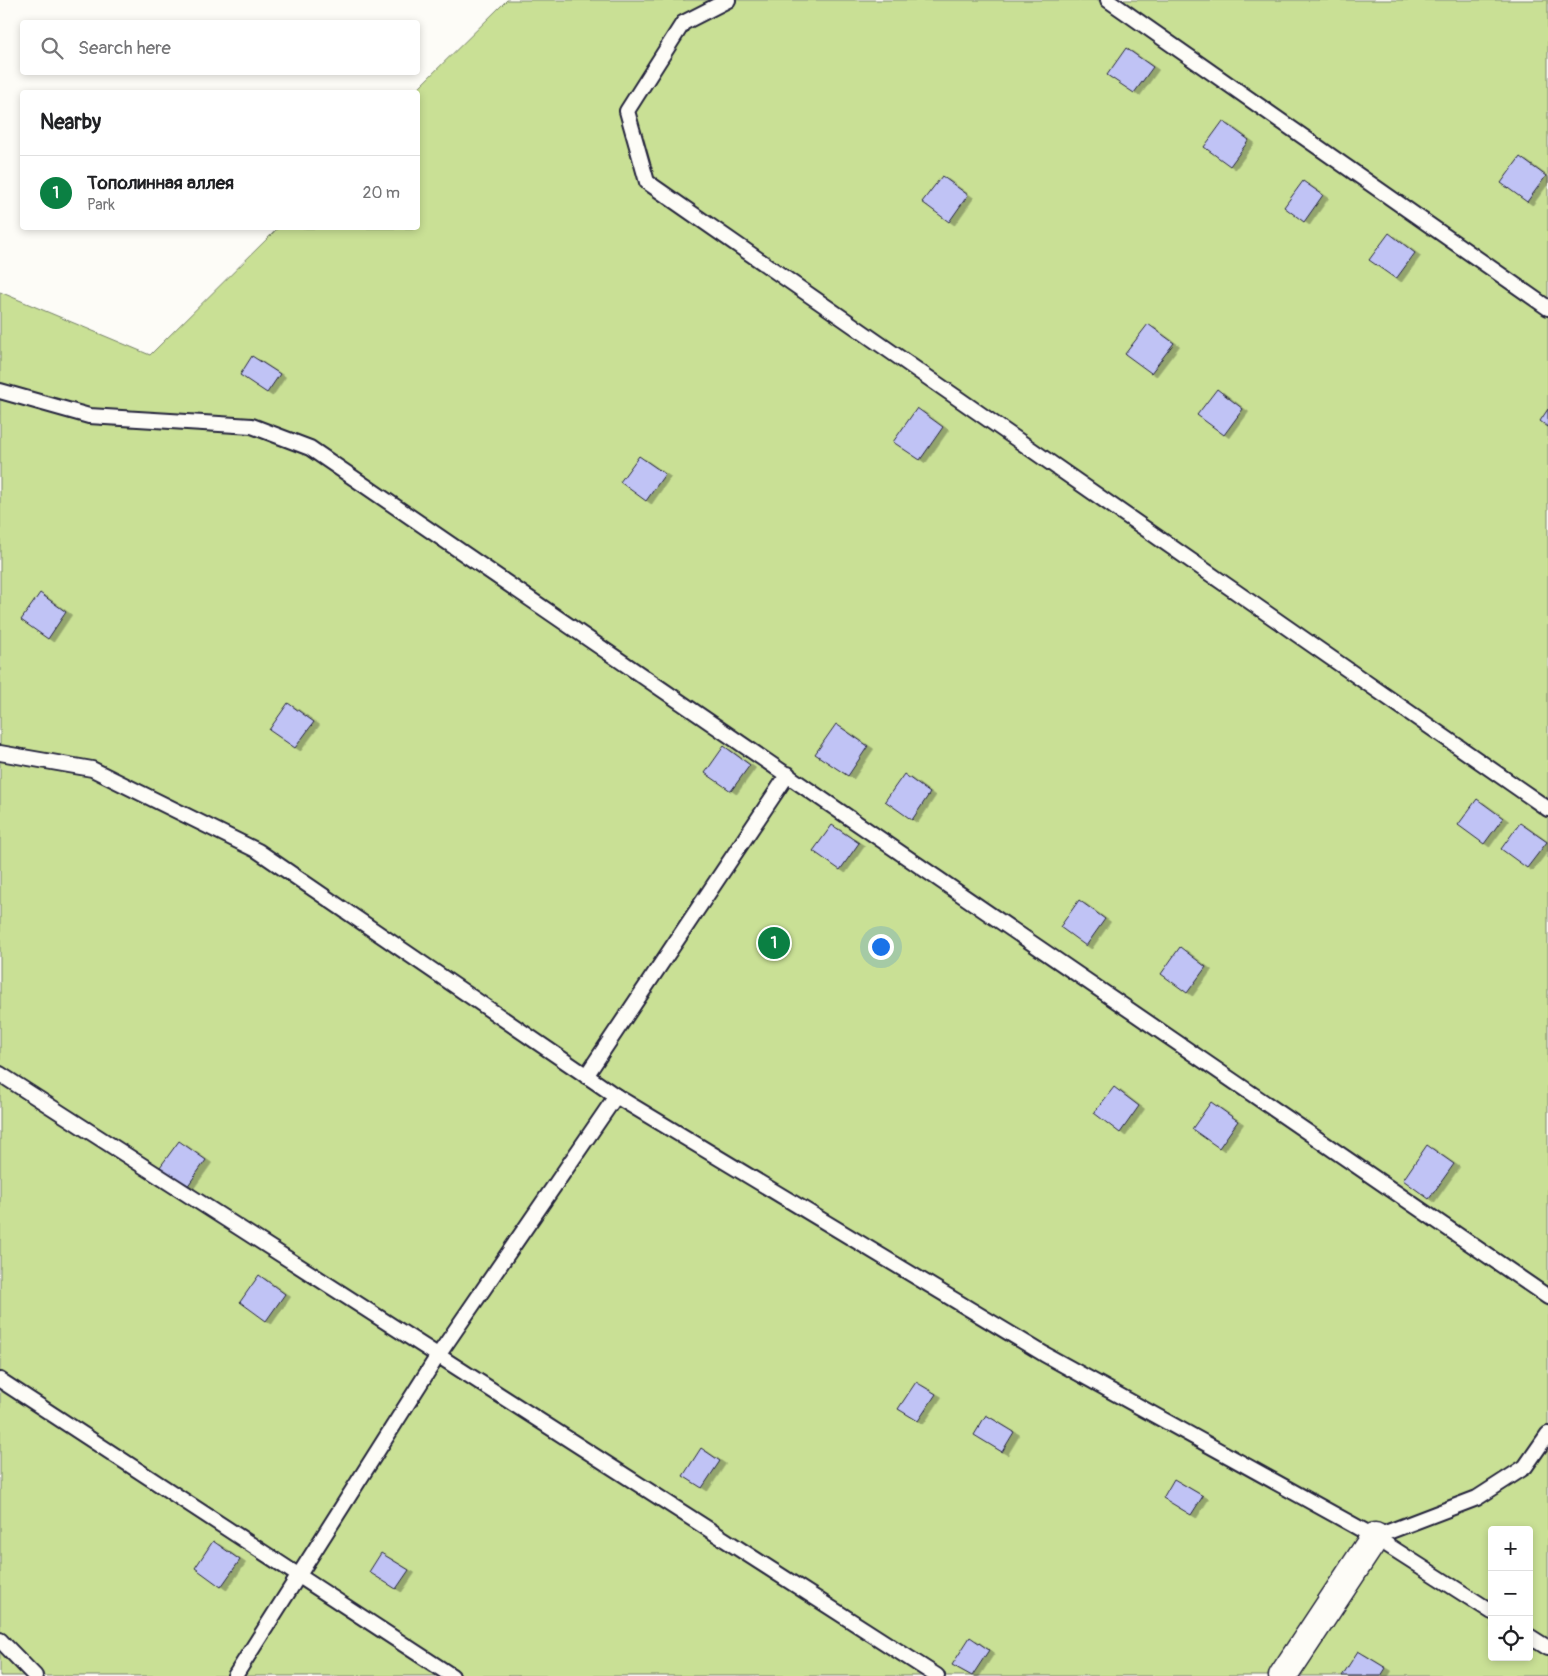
<!DOCTYPE html>
<html lang="en">
<head>
<meta charset="utf-8">
<style>
  body { margin:0; font-family:Pangolin,sans-serif; background:#f6f6f6; color:#202124 }
  .controls { position:absolute; right:15px; bottom:15px; display:grid; overflow:hidden; border-radius:5px; box-shadow:0 2px 8px #0003 }
  .controls button { width:45px; height:45px; display:grid; place-items:center; padding:0; border:0; border-bottom:1px solid #e0e0e0; background:#fff; color:#202124; font:25px sans-serif }
  .you { position:absolute; left:880px; top:946px; width:18px; height:18px; margin:-12px; border:4px solid #fff; border-radius:50%; background:#1a73e8; box-shadow:0 0 0 8px #1a73e833 }
  .badge { display:grid; place-items:center; width:32px; height:32px; border-radius:50%; background:#0b8043; color:#fff; font-size:16px; font-weight:700 }
  .pin { position:absolute; translate:-50% -50%; border:2px solid #fff; box-shadow:0 1px 5px #0006 }
  .list { margin:0; padding:0; list-style:none }
  h2 { display:flex; justify-content:space-between; align-items:center; height:65px; margin:0; padding:0 20px; font-size:21px }
  h2 small { font-size:16px; font-weight:400; color:#757577 }
  .list li { display:grid; grid-template-columns:32px 1fr auto; gap:15px; align-items:center; box-sizing:border-box; height:75px; padding:0 20px; border-top:1px solid #e0e0e0 }
  .list b { display:block; font-size:19px; white-space:nowrap }
  .list p { margin:0; font-size:16px; white-space:nowrap; color:#757577 }
  .list em { font-size:16px; font-style:normal; color:#757577 }
  .icon { flex:none; width:28px; height:28px; fill:none; stroke:currentColor; stroke-width:2; stroke-linecap:round; stroke-linejoin:round }
  .map { position:relative; flex:none; width:1548px; height:1676px; overflow:hidden }
  .search { position:absolute; background:#fff; box-shadow:0 2px 8px #0003; left:20px; top:20px; width:400px; height:55px; display:flex; align-items:center; gap:12px; box-sizing:border-box; padding:0 18px; border-radius:5px; color:#757577; font-size:19px }
  .panel { position:absolute; background:#fff; box-shadow:0 2px 8px #0003; left:20px; top:90px; width:400px; height:140px; border-radius:5px }
  .map>svg:first-child { display:block }
  .green { fill:#c9e095; stroke:#768168; fill-rule:evenodd }
  .building { fill:#c0c3f5; stroke:#22223b; filter:url(#shadow) }
  .lines { fill:none; stroke-linecap:round; stroke-linejoin:round }
  .lane-casing { stroke:#22223b; stroke-width:18 }
  .street-casing { stroke:#22223b; stroke-width:31 }
  .lane { stroke:#fdfcf7; stroke-width:14 }
  .street { stroke:#fdfcf7; stroke-width:28 }
</style>
</head>
<body>
<div class="map">
<svg width="1548" height="1676" viewBox="0 0 1548 1676">
  <defs>
    <filter id="shadow"><feDropShadow dx="5.5" dy="3" stdDeviation="0" flood-color="#0004"/></filter>
  </defs>
  <rect width="100%" height="100%" fill="#fdfcf7"/>
  <filter id="ink" filterUnits="userSpaceOnUse"><feTurbulence type="fractalNoise" baseFrequency=".02" numOctaves="2"/><feDisplacementMap in="SourceGraphic" scale="10" xChannelSelector="R" yChannelSelector="G"/><feConvolveMatrix kernelMatrix="1 2 1 2 8 2 1 2 1" color-interpolation-filters="sRGB"/></filter>
  <g filter="url(#ink)">
    <path class="green" d="M 507,0 L 1548,0 L 1548,1676 L 0,1676 L 0,292 L 150,355 L 278,228 L 418,228 L 418,92 L 414,92 ZM 1492,1530 L 1529,1530 L 1529,1657 L 1492,1657 Z"/>
    <g class="building">
      <path d="M 1126,48 L 1153,67 L 1134,93 L 1107,75 Z"/>
      <path d="M 1223,121 L 1249,140 L 1230,166 L 1204,147 Z"/>
      <path d="M 1520,157 L 1546,176 L 1527,202 L 1501,183 Z"/>
      <path d="M 942,176 L 968,195 L 949,222 L 922,202 Z"/>
      <path d="M 1303,181 L 1323,195 L 1304,222 L 1284,207 Z"/>
      <path d="M 1389,233 L 1415,253 L 1396,279 L 1369,260 Z"/>
      <path d="M 1148,324 L 1174,343 L 1151,373 L 1125,354 Z"/>
      <path d="M 252,356 L 280,374 L 267,393 L 240,375 Z"/>
      <path d="M 1217,389 L 1243,409 L 1224,435 L 1197,415 Z"/>
      <path d="M 917,408 L 943,427 L 920,460 L 893,442 Z"/>
      <path d="M 1548,409 L 1548,427 L 1540,421 Z"/>
      <path d="M 639,456 L 665,474 L 646,501 L 620,482 Z"/>
      <path d="M 40,593 L 66,612 L 48,639 L 21,620 Z"/>
      <path d="M 288,703 L 314,722 L 295,748 L 269,730 Z"/>
      <path d="M 836,724 L 868,746 L 848,776 L 815,754 Z"/>
      <path d="M 724,746 L 750,765 L 731,791 L 705,773 Z"/>
      <path d="M 904,774 L 930,793 L 912,820 L 885,801 Z"/>
      <path d="M 1477,799 L 1503,818 L 1484,844 L 1458,825 Z"/>
      <path d="M 1520,823 L 1547,842 L 1527,868 L 1501,849 Z"/>
      <path d="M 832,825 L 859,843 L 840,870 L 813,851 Z"/>
      <path d="M 1079,900 L 1105,919 L 1086,946 L 1060,927 Z"/>
      <path d="M 1180,947 L 1206,967 L 1187,993 L 1161,974 Z"/>
      <path d="M 1114,1087 L 1139,1106 L 1120,1133 L 1094,1113 Z"/>
      <path d="M 1211,1102 L 1238,1121 L 1219,1148 L 1192,1129 Z"/>
      <path d="M 179,1141 L 206,1160 L 187,1187 L 160,1167 Z"/>
      <path d="M 1427,1145 L 1454,1164 L 1429,1199 L 1403,1180 Z"/>
      <path d="M 259,1275 L 285,1294 L 266,1321 L 240,1302 Z"/>
      <path d="M 916,1382 L 936,1394 L 918,1421 L 898,1409 Z"/>
      <path d="M 986,1415 L 1014,1432 L 1002,1452 L 974,1435 Z"/>
      <path d="M 701,1448 L 720,1461 L 702,1488 L 683,1476 Z"/>
      <path d="M 1174,1479 L 1203,1496 L 1191,1515 L 1163,1498 Z"/>
      <path d="M 213,1541 L 240,1560 L 221,1587 L 195,1568 Z"/>
      <path d="M 381,1553 L 409,1570 L 396,1589 L 369,1572 Z"/>
      <path d="M 970,1637 L 989,1650 L 972,1676 L 952,1665 Z"/>
      <path d="M 1358,1651 L 1386,1668 L 1381,1676 L 1342,1676 Z"/>
    </g>
    <g class="lines">
      <defs>
        <g id="lane">
          <path d="M 728,0 L 683,23 L 627,111 L 647,182 L 1548,809"/>
          <path d="M 1108,0 L 1548,308"/>
          <path d="M 0,391 L 89,416 L 252,426 L 310,448 L 1548,1297"/>
          <path d="M 0,753 L 92,769 L 258,851 L 616,1096 L 1044,1354 L 1375,1537 L 1492,1612"/>
          <path d="M 0,1074 L 937,1676"/>
          <path d="M 586,1076 L 788,774"/>
          <path d="M 0,1380 L 452,1676"/>
          <path d="M 1375,1537 L 1477,1498 L 1525,1467 L 1548,1434"/>
          <path d="M 1529,1636 L 1548,1648"/>
          <path d="M 0,1640 L 35,1676"/>
          <path d="M 235,1676 L 437,1357 L 616,1096"/>
        </g>
        <path id="street" d="M 1283,1676 L 1375,1537"/>
      </defs>
      <use href="#lane" class="lane-casing"/>
      <use href="#street" class="street-casing"/>
      <use href="#lane" class="lane"/>
      <use href="#street" class="street"/>
    </g>
  </g>
</svg>
<div class="controls">
<button>+</button>
<button>−</button>
<button><svg class="icon" aria-label="locate" viewBox="0 0 24 24"><circle cx="12" cy="12" r="6"/><path d="M12 2v4M12 18v4M2 12h4M18 12h4"/></svg></button>
</div>
<div class="you"></div>
<div class="pin badge" style="left:774px;top:943px">1</div>
<div class="search"><svg class="icon" aria-label="search" viewBox="0 0 24 24"><circle cx="10" cy="10" r="6"/><path d="M15 15l6 6"/></svg>Search here</div>
<section class="panel">
<h2>Nearby<small></small></h2>
<ul class="list">
<li><span class="badge">1</span><div><b>Тополинная аллея</b><p>Park</p></div><em>20 m</em></li>
</ul>
</section>
</div>
</body>
</html>
